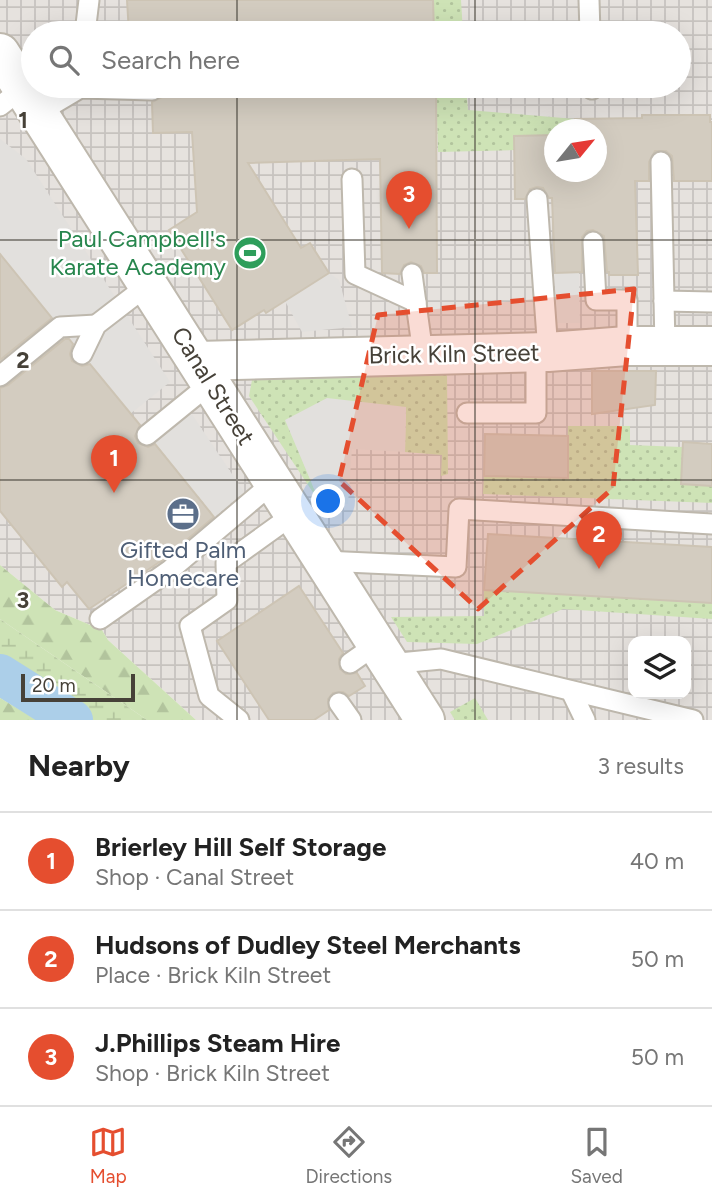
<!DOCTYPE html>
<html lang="en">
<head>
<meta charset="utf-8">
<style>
  body { margin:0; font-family:Figtree,sans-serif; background:#f2f2f2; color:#222 }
  .controls { position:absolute; right:21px; bottom:21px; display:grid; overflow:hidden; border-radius:14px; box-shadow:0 7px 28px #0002 }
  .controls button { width:63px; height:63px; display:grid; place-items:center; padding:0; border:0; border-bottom:2px solid #e0e0e0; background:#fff; color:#222; font:35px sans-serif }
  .compass { position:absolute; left:544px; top:119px; width:63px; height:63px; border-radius:50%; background:#fff; box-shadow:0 7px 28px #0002; rotate:60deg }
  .scale { position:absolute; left:21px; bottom:18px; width:114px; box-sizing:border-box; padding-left:7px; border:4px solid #464138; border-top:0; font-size:19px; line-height:24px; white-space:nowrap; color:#464138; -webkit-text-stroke:5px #fff; paint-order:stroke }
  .you { position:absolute; left:329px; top:502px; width:24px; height:24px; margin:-18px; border:5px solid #fff; border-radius:50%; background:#1a73e8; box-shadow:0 0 0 10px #1a73e833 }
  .badge { display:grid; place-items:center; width:46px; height:46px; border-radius:50%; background:#e54e2f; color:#fff; font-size:23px; font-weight:700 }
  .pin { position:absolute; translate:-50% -58px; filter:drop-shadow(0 2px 4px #0008) }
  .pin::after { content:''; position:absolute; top:37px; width:24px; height:21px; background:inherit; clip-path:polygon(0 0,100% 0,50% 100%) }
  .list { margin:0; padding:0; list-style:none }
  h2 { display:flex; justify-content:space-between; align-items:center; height:91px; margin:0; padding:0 28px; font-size:30px }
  h2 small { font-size:23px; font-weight:400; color:#767676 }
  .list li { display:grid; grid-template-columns:46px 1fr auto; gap:21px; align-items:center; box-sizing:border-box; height:98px; padding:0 28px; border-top:2px solid #e0e0e0 }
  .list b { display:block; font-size:26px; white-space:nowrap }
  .list p { margin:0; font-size:23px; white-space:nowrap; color:#767676 }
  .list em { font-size:23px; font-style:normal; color:#767676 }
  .icon { flex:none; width:38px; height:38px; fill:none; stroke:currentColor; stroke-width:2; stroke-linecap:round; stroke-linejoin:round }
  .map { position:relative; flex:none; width:712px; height:720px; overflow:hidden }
  .search { position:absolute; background:#fff; box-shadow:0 7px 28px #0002; left:21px; right:21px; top:21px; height:77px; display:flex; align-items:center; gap:18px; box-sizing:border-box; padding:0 24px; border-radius:38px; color:#767676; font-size:26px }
  .sheet { height:385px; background:#fff }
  nav { display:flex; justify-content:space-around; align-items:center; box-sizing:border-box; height:98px; border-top:2px solid #e0e0e0; background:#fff; font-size:19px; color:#767676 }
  nav a { display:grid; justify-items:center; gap:4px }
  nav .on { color:#e54e2f }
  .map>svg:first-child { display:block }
  .industrial { fill:url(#industrial-grid); fill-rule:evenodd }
  .grass { fill:url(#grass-dots) }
  .forest { fill:url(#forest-firs) }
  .wetland { fill:url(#wetland-marsh) }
  .parking { fill:#e2e0dd }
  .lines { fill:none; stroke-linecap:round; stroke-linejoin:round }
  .canal { stroke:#accfe9; stroke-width:40 }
  .building { fill:#d3ccc0; stroke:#cdc4b4; stroke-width:2 }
  .lane-casing { stroke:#beb8ad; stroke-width:23 }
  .street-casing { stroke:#beb8ad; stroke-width:42 }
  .lane { stroke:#fff; stroke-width:19 }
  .street { stroke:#fff; stroke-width:38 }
  .marked { fill:#e54e2f; fill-opacity:0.2; stroke:#e54e2f; stroke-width:5; stroke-dasharray:14 9; stroke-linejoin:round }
  .grid { fill:none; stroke:#464138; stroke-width:2; stroke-opacity:0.55 }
  .labels { text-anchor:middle; stroke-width:5; stroke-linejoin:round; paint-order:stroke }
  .leisure-label { font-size:24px; fill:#27864d; stroke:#fff; text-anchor:end }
  .street-label { font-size:24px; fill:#464138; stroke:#fff }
  .service-label { font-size:24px; fill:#4e5e75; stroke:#fff }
  .grid-label { font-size:23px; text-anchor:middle; font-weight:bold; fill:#464138; stroke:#fff; stroke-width:5; stroke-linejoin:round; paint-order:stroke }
</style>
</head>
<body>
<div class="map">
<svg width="712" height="720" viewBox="0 0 712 720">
  <defs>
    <pattern id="industrial-grid" width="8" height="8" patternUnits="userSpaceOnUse" patternTransform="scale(1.75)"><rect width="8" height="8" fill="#e6e2de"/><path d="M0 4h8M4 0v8" fill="none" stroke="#c7c3bf"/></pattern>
    <pattern id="grass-dots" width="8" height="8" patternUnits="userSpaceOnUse" patternTransform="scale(1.75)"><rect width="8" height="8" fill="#cee3b6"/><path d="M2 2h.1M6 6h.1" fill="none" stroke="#b2c49d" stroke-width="1.8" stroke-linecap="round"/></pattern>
    <pattern id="forest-firs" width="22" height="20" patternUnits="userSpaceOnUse" patternTransform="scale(1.75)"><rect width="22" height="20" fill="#cee3b6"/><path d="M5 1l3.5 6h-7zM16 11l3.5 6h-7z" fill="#b2c49d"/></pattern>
    <pattern id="wetland-marsh" width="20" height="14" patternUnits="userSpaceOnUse" patternTransform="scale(1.75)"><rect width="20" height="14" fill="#cee3b6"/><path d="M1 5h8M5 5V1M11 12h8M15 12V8" fill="none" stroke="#b2c49d"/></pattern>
  </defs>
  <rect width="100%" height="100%" fill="#f3f0e9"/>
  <path class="industrial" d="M 0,0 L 712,0 L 712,720 L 196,720 L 108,640 L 102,630 L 55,610 L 0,565 ZM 33,33 L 679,33 L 679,86 L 33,86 ZM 554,130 L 596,130 L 596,172 L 554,172 ZM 633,641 L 686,641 L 686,694 L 633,694 Z"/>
  <g class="grass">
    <path d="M 433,0 L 461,0 L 463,33 L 434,33 Z"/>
    <path d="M 436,86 L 466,86 L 468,110 L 575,119 L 575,129 L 554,130 L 554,135 L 515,136 L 515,150 L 438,152 Z"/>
    <path d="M 447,374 L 448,474 L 441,476 L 442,455 L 405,452 L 406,407 L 286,420 L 320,503 L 249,396 L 252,380 Z"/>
    <path d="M 568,426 L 630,426 L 630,445 L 682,447 L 681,484 L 712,486 L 712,503 L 483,494 L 484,476 L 567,478 Z"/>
    <path d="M 484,590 L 712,603 L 712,619 L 563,609 L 477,644 L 407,642 L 391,617 L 484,616 Z"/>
    <path d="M 475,698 L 488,720 L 455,720 L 450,712 Z"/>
  </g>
  <g class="forest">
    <path d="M 0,565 L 55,610 L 102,630 L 108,640 L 196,720 L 147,720 L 0,619 Z"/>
    <path d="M 0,698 L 37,720 L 0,720 Z"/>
  </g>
  <path class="wetland" d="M 0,619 L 147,720 L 37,720 L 0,698 Z"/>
  <g class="parking">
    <path d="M 0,139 L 26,159 L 170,382 L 130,414 L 0,254 Z"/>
    <path d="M 329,273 L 339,280 L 352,327 L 302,332 L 285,301 Z"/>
    <path d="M 555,273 L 579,273 L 580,323 L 555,323 Z"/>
    <path d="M 327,398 L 406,407 L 405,452 L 352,449 L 348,504 L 320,503 L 285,420 Z"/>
    <path d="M 191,413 L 244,492 L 215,517 L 154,442 Z"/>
  </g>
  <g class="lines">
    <path class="canal" d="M 0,674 L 73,720"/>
  </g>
  <g class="building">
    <path d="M 127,0 L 433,0 L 434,33 L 129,33 Z"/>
    <path d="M 163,86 L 436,86 L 437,273 L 424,273 L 421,266 L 411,262 L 404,265 L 400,274 L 382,273 L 380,159 L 248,163 L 301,248 L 310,243 L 329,273 L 266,313 L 264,310 L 232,330 L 169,230 L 197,212 L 192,132 L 153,133 L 152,102 L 162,97 Z"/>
    <path d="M 642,115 L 710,115 L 710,122 L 712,122 L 712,181 L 674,181 L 672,156 L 666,151 L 655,151 L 649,162 L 649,181 L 635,181 L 638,275 L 609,275 L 609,272 L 607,272 L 604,236 L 593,230 L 587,231 L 582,237 L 582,272 L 555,273 L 552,198 L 549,198 L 543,188 L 537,187 L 530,189 L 525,199 L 515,199 L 514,136 L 555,135 L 555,172 L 597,172 L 597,130 L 575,130 L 575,119 L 642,118 Z"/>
    <path d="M 0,254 L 52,318 L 0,360 Z"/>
    <path d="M 65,339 L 69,339 L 73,344 L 70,354 L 72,361 L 82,366 L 90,364 L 140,425 L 135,436 L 138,443 L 148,447 L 155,444 L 214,517 L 164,559 L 89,609 L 67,582 L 62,587 L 0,511 L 0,388 L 8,385 Z"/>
    <path d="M 592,371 L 656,371 L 655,405 L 592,414 Z"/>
    <path d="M 485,434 L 568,436 L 568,478 L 484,476 Z"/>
    <path d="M 683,442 L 712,444 L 712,486 L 681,484 Z"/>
    <path d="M 488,534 L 712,547 L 712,603 L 484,590 Z"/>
    <path d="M 299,586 L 343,653 L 339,659 L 340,669 L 346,674 L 357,673 L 365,686 L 349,696 L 343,692 L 333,693 L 328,699 L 329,710 L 314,720 L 269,720 L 217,641 Z"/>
  </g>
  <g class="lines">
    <defs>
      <g id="lane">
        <path d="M 589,0 L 590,33"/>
        <path d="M 85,33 L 89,0"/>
        <path d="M 592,86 L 592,89"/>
        <path d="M 0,106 L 23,88"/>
        <path d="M 38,113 L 80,88 L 152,90"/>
        <path d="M 661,162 L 665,346"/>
        <path d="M 352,179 L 355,274 L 416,302"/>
        <path d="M 537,199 L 548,352"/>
        <path d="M 593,242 L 596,300 L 627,300 L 627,346"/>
        <path d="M 412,274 L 423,354"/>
        <path d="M 664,301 L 712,302"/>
        <path d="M 82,354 L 96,325 L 148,285"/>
        <path d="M 0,376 L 60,327 L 96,325"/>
        <path d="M 467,413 L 536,413 L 536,352"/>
        <path d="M 147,435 L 211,383"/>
        <path d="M 324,561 L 456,567 L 459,509 L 712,524"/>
        <path d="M 100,619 L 170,570 L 274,482"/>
        <path d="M 350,663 L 377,644"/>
        <path d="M 389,664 L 441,659 L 693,720"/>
        <path d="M 571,691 L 585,720"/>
        <path d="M 339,703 L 351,720"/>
        <path d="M 239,720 L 209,696 L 190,626 L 227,600 L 226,563 L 294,514"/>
      </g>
      <g id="street">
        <path d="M 0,53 L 425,720"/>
        <path d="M 197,361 L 548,352 L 627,346 L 712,346"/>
      </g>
    </defs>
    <use href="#lane" class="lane-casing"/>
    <use href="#street" class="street-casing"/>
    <use href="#lane" class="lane"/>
    <use href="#street" class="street"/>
  </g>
  <path class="marked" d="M 634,289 L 613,488 L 478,609 L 339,481 L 378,315 Z"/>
  <path class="grid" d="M 237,0 L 237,33M 475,0 L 475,33M 237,86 L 237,720M 475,86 L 475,720M 0,240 L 712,240M 0,480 L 712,480"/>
  <defs>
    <symbol id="stadium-disc" viewBox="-11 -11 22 22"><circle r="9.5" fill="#2e9e5b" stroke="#fff"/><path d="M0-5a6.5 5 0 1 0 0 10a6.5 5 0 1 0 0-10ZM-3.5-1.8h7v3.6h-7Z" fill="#fff"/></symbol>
    <symbol id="office-disc" viewBox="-11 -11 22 22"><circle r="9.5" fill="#5c6f8a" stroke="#fff"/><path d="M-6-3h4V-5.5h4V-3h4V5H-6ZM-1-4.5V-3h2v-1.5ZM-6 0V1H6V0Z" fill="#fff"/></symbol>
  </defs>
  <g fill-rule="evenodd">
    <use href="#stadium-disc" x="231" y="234" width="38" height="38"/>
    <use href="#office-disc" x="164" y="495" width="38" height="38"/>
  </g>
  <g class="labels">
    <g class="leisure-label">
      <text x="226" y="247">Paul Campbell's<tspan x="226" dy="28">Karate Academy</tspan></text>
    </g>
    <g class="street-label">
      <text transform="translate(454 354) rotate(-1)" y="8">Brick Kiln Street</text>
      <text transform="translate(213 386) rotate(58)" y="8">Canal Street</text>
    </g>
    <g class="service-label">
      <text x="183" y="558">Gifted Palm<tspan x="183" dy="28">Homecare</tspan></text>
    </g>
  </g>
  <g class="grid-label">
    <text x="23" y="128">1</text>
    <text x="23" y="368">2</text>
    <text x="23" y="608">3</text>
  </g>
</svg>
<div class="controls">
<button><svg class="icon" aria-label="layers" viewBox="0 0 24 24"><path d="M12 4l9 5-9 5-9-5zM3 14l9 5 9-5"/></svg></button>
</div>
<svg class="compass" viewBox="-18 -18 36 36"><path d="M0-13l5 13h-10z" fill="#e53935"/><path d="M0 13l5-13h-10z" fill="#767676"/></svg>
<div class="scale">20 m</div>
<div class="you"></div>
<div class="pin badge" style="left:114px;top:493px">1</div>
<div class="pin badge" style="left:599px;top:569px">2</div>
<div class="pin badge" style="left:409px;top:229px">3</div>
<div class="search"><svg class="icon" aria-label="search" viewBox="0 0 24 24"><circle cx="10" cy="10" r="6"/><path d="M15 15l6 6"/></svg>Search here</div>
</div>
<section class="sheet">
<h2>Nearby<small>3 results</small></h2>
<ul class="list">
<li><span class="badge">1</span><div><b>Brierley Hill Self Storage</b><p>Shop · Canal Street</p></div><em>40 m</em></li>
<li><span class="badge">2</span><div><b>Hudsons of Dudley Steel Merchants</b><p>Place · Brick Kiln Street</p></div><em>50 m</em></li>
<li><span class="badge">3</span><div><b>J.Phillips Steam Hire</b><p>Shop · Brick Kiln Street</p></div><em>50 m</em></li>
</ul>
</section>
<nav>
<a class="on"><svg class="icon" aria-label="map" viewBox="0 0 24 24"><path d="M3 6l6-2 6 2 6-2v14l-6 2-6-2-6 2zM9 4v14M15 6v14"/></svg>Map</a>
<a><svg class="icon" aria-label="directions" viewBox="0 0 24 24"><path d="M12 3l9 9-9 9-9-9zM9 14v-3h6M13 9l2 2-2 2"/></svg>Directions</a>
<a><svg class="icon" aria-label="saved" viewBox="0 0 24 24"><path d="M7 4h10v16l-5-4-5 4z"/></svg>Saved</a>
</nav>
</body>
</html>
